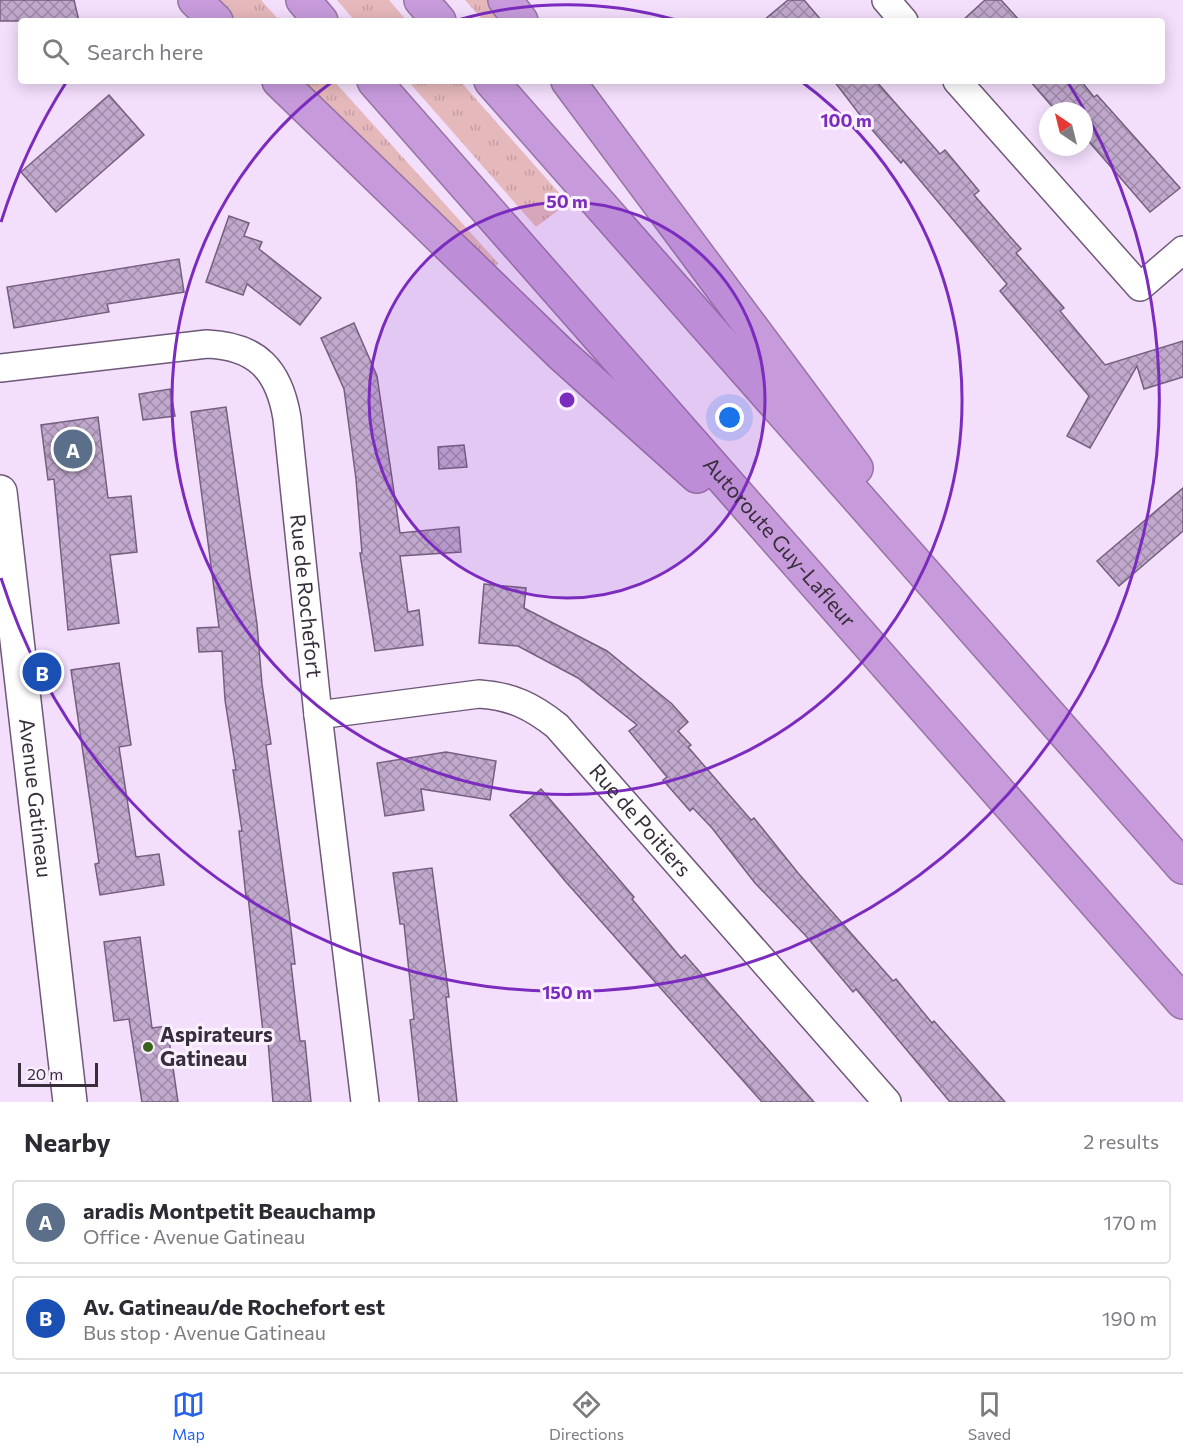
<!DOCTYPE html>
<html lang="en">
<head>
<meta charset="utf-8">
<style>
  body { margin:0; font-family:Commissioner,sans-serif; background:#f7f7f7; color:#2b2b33 }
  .compass { position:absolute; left:1039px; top:102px; width:54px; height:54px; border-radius:50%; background:#fff; box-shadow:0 3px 15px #0003; rotate:325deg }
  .scale { position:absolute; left:18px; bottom:15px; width:80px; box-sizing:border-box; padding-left:6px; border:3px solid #372d3b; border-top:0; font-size:16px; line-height:21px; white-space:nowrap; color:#372d3b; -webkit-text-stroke:4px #faf0ff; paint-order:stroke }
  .you { position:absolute; left:730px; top:418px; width:21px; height:21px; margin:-15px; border:4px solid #fff; border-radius:50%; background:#1a73e8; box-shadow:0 0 0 9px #1a73e833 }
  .badge { display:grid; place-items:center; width:39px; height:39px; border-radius:50%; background:#2563eb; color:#fff; font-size:20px; font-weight:700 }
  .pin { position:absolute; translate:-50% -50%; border:3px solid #fff; box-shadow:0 2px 6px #0006 }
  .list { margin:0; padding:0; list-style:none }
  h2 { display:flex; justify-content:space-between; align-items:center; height:78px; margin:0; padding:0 24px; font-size:26px }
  h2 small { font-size:20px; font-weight:400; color:#7c7c81 }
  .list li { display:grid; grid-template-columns:39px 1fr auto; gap:18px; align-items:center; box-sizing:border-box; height:84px; margin:0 12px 12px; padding:0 12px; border:2px solid #e1e1e2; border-radius:6px }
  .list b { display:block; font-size:22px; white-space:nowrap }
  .list p { margin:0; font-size:20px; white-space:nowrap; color:#7c7c81 }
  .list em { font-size:20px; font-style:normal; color:#7c7c81 }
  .icon { flex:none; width:33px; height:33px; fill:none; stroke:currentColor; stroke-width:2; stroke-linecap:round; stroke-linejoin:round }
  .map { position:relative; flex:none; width:1183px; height:1102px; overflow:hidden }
  .search { position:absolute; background:#fff; box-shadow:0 3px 15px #0003; left:18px; right:18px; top:18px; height:66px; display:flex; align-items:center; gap:15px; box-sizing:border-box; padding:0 21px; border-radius:6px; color:#7c7c81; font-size:22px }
  .sheet { height:270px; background:#fff }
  nav { display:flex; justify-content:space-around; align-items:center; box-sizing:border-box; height:84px; border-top:2px solid #e1e1e2; background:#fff; font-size:16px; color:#7c7c81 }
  nav a { display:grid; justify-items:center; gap:3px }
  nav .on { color:#2563eb }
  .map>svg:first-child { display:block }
  .grass { fill:url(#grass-tufts) }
  .building { fill:url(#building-cross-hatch); stroke:#755f7f; stroke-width:1.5 }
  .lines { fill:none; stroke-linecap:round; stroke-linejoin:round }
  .street-casing { stroke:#6e5879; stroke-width:30 }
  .secondary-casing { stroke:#6e5879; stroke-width:36 }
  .highway-casing { stroke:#9574a3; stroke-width:36 }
  .street { stroke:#fff; stroke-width:27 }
  .secondary { stroke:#fff; stroke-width:33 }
  .highway { stroke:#c79bdb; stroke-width:33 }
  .ring { fill:none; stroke:#7b2cbf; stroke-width:3 }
  .poi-dot { fill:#39621e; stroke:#faf0ff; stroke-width:2 }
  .labels { text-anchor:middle; stroke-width:6; stroke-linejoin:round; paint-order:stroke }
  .street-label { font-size:21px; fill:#372d3b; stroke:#faf0ff }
  .poi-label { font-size:21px; font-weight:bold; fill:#372d3b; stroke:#faf0ff; text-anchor:start }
  .centre { fill:#7b2cbf; stroke:#faf0ff; stroke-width:3 }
  .ring-label { font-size:18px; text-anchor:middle; font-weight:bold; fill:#7b2cbf; stroke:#faf0ff; stroke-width:6; stroke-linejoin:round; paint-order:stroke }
</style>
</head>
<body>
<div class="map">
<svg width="1183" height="1102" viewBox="0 0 1183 1102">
  <defs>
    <pattern id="grass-tufts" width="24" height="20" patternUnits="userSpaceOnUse" patternTransform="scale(1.5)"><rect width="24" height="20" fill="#e5b8bb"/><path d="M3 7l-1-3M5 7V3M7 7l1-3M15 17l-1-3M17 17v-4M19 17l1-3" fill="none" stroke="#c59ea2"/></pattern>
    <pattern id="building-cross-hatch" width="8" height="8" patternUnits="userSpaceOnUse" patternTransform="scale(1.5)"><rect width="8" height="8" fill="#c1a9cd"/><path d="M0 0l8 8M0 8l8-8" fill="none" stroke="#9e8aa8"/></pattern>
  </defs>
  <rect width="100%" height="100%" fill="#f3defc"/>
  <g class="grass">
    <path d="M 215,0 L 261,0 L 280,21 L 237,21 Z"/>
    <path d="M 337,0 L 389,0 L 407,21 L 355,21 Z"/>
    <path d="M 465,0 L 489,0 L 505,21 L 484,21 Z"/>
    <path d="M 300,81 L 334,81 L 498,263 L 492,270 Z"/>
    <path d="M 408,81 L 460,81 L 568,203 L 536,227 Z"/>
  </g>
  <g class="building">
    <path d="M 0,0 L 74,0 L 79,21 L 0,21 Z"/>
    <path d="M 788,0 L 804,0 L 822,21 L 763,21 Z"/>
    <path d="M 985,0 L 1001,0 L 1020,21 L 962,21 Z"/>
    <path d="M 834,81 L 876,81 L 940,154 L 945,150 L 979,191 L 974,195 L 1021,249 L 1016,253 L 1064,308 L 1060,311 L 1105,365 L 1183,341 L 1183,377 L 1144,389 L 1137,366 L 1090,448 L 1067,436 L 1089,396 L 1000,291 L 1007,284 L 903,160 L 901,163 L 867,124 Z"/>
    <path d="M 1030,81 L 1081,81 L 1094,97 L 1097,95 L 1180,188 L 1150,212 L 1084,136 L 1084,111 L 1056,111 Z"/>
    <path d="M 109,95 L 144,135 L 56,212 L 21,172 Z"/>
    <path d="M 229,216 L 249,223 L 244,236 L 262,242 L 259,249 L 321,298 L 300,325 L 247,284 L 243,295 L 206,282 Z"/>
    <path d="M 179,259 L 184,292 L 107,304 L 109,312 L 14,328 L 7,287 Z"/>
    <path d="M 354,323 L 377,376 L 400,533 L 459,527 L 461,552 L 400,556 L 408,612 L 419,610 L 423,645 L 375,651 L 360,553 L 362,553 L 356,479 L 344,389 L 321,338 Z"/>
    <path d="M 170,389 L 175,416 L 143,420 L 139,394 Z"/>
    <path d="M 226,407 L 257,624 L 262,684 L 271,744 L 266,745 L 289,912 L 295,964 L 291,964 L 300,1041 L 305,1041 L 311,1102 L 273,1102 L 268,1041 L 264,1041 L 248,896 L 246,897 L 239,831 L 242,831 L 233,770 L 236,770 L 225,700 L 222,651 L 199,652 L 197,628 L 219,627 L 191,412 Z"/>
    <path d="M 98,417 L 108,498 L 131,496 L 137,552 L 110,555 L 119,623 L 68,630 L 54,479 L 48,480 L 41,425 Z"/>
    <path d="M 464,445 L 467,467 L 439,469 L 438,447 Z"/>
    <path d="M 1183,488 L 1183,531 L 1119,586 L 1097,561 Z"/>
    <path d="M 484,584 L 526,588 L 524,608 L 607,651 L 672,704 L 688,722 L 678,731 L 691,745 L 688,747 L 751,820 L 754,818 L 798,873 L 893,981 L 896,979 L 932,1023 L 934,1021 L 1005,1102 L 950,1102 L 856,989 L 853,992 L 806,936 L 755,883 L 712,828 L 693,808 L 690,811 L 663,780 L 667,777 L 629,731 L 637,725 L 578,678 L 518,646 L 479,643 Z"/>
    <path d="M 119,663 L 131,745 L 119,747 L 136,857 L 159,854 L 164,885 L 100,895 L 95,864 L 99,863 L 71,670 Z"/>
    <path d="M 446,752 L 496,761 L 490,800 L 421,789 L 424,810 L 385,816 L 377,763 Z"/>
    <path d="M 541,789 L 634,897 L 632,899 L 681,958 L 685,955 L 814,1102 L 762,1102 L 566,882 L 510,815 Z"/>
    <path d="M 432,868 L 449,997 L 446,997 L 457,1102 L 419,1102 L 410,1020 L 414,1019 L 404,924 L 400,924 L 393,873 Z"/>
    <path d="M 140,937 L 152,1028 L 167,1026 L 178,1102 L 142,1102 L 129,1019 L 114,1021 L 104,942 Z"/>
  </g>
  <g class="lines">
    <defs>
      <g id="street">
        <path d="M 886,0 L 904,21"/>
        <path d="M 957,81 L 1140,287 L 1183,250"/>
        <path id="s1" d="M 0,368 L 207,344 C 257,346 279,370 287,418 L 318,715 L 365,1102"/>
        <path id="s2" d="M 318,715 L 479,694 C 511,696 532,706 557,726 L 887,1102"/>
      </g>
      <g id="secondary">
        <path id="s3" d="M 0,492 L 70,1102"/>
      </g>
      <g id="highway">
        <path d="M 195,0 L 216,21"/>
        <path d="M 303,0 L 321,21"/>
        <path d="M 421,0 L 439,21"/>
        <path d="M 505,0 L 521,21"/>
        <path d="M 279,81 L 561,354 L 697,476"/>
        <path id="s4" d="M 374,81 L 1183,1002"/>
        <path d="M 491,81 L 1183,867"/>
        <path d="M 568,81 L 856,468"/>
      </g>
    </defs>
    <use href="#street" class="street-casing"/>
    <use href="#secondary" class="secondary-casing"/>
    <use href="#highway" class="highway-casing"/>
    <use href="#street" class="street"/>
    <use href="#secondary" class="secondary"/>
    <use href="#highway" class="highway"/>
  </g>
  <circle cx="567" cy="400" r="198" fill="#7b2cbf" fill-opacity=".12"/>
  <g class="ring">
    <circle cx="567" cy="400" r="198"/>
    <path d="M458 20A395 395 0 0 1 676 20M802 82A395 395 0 1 1 332 82"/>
    <path d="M1 222A593 593 0 0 1 67 81M1067 81A593 593 0 1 1 1 578"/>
  </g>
  <circle class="poi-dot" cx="148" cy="1047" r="6"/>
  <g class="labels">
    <g class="street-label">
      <text dy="7" stroke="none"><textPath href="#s4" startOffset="614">Autoroute Guy-Lafleur</textPath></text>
      <text dy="7" stroke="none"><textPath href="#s1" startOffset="508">Rue de Rochefort</textPath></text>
      <text dy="7" stroke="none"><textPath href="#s3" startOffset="308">Avenue Gatineau</textPath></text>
      <text dy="7" stroke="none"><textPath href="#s2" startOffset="374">Rue de Poitiers</textPath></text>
    </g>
    <g class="poi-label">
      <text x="160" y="1042">Aspirateurs<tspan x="160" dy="24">Gatineau</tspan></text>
    </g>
  </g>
  <circle cx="567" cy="400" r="9" class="centre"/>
  <g class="ring-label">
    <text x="846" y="127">100 m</text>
    <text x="567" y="208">50 m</text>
    <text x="567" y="999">150 m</text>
  </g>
</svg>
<svg class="compass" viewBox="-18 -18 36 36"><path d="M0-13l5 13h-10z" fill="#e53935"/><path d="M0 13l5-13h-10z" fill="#7c7c81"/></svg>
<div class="scale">20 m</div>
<div class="you"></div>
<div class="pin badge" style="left:73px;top:449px;background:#5c6f8a">A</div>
<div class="pin badge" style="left:42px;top:672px;background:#1a4fb4">B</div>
<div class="search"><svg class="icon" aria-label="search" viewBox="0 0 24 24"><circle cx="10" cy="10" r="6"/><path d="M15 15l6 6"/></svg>Search here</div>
</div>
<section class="sheet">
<h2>Nearby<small>2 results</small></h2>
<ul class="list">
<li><span class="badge" style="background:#5c6f8a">A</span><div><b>aradis Montpetit Beauchamp</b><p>Office · Avenue Gatineau</p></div><em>170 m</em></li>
<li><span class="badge" style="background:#1a4fb4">B</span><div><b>Av. Gatineau/de Rochefort est</b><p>Bus stop · Avenue Gatineau</p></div><em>190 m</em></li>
</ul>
</section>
<nav>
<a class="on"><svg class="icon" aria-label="map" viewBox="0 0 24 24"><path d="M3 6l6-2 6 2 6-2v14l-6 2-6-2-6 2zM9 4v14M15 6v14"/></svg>Map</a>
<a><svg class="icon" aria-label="directions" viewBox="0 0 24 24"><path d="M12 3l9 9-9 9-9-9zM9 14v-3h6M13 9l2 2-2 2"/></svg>Directions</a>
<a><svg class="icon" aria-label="saved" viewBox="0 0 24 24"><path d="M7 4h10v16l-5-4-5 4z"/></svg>Saved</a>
</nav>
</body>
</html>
